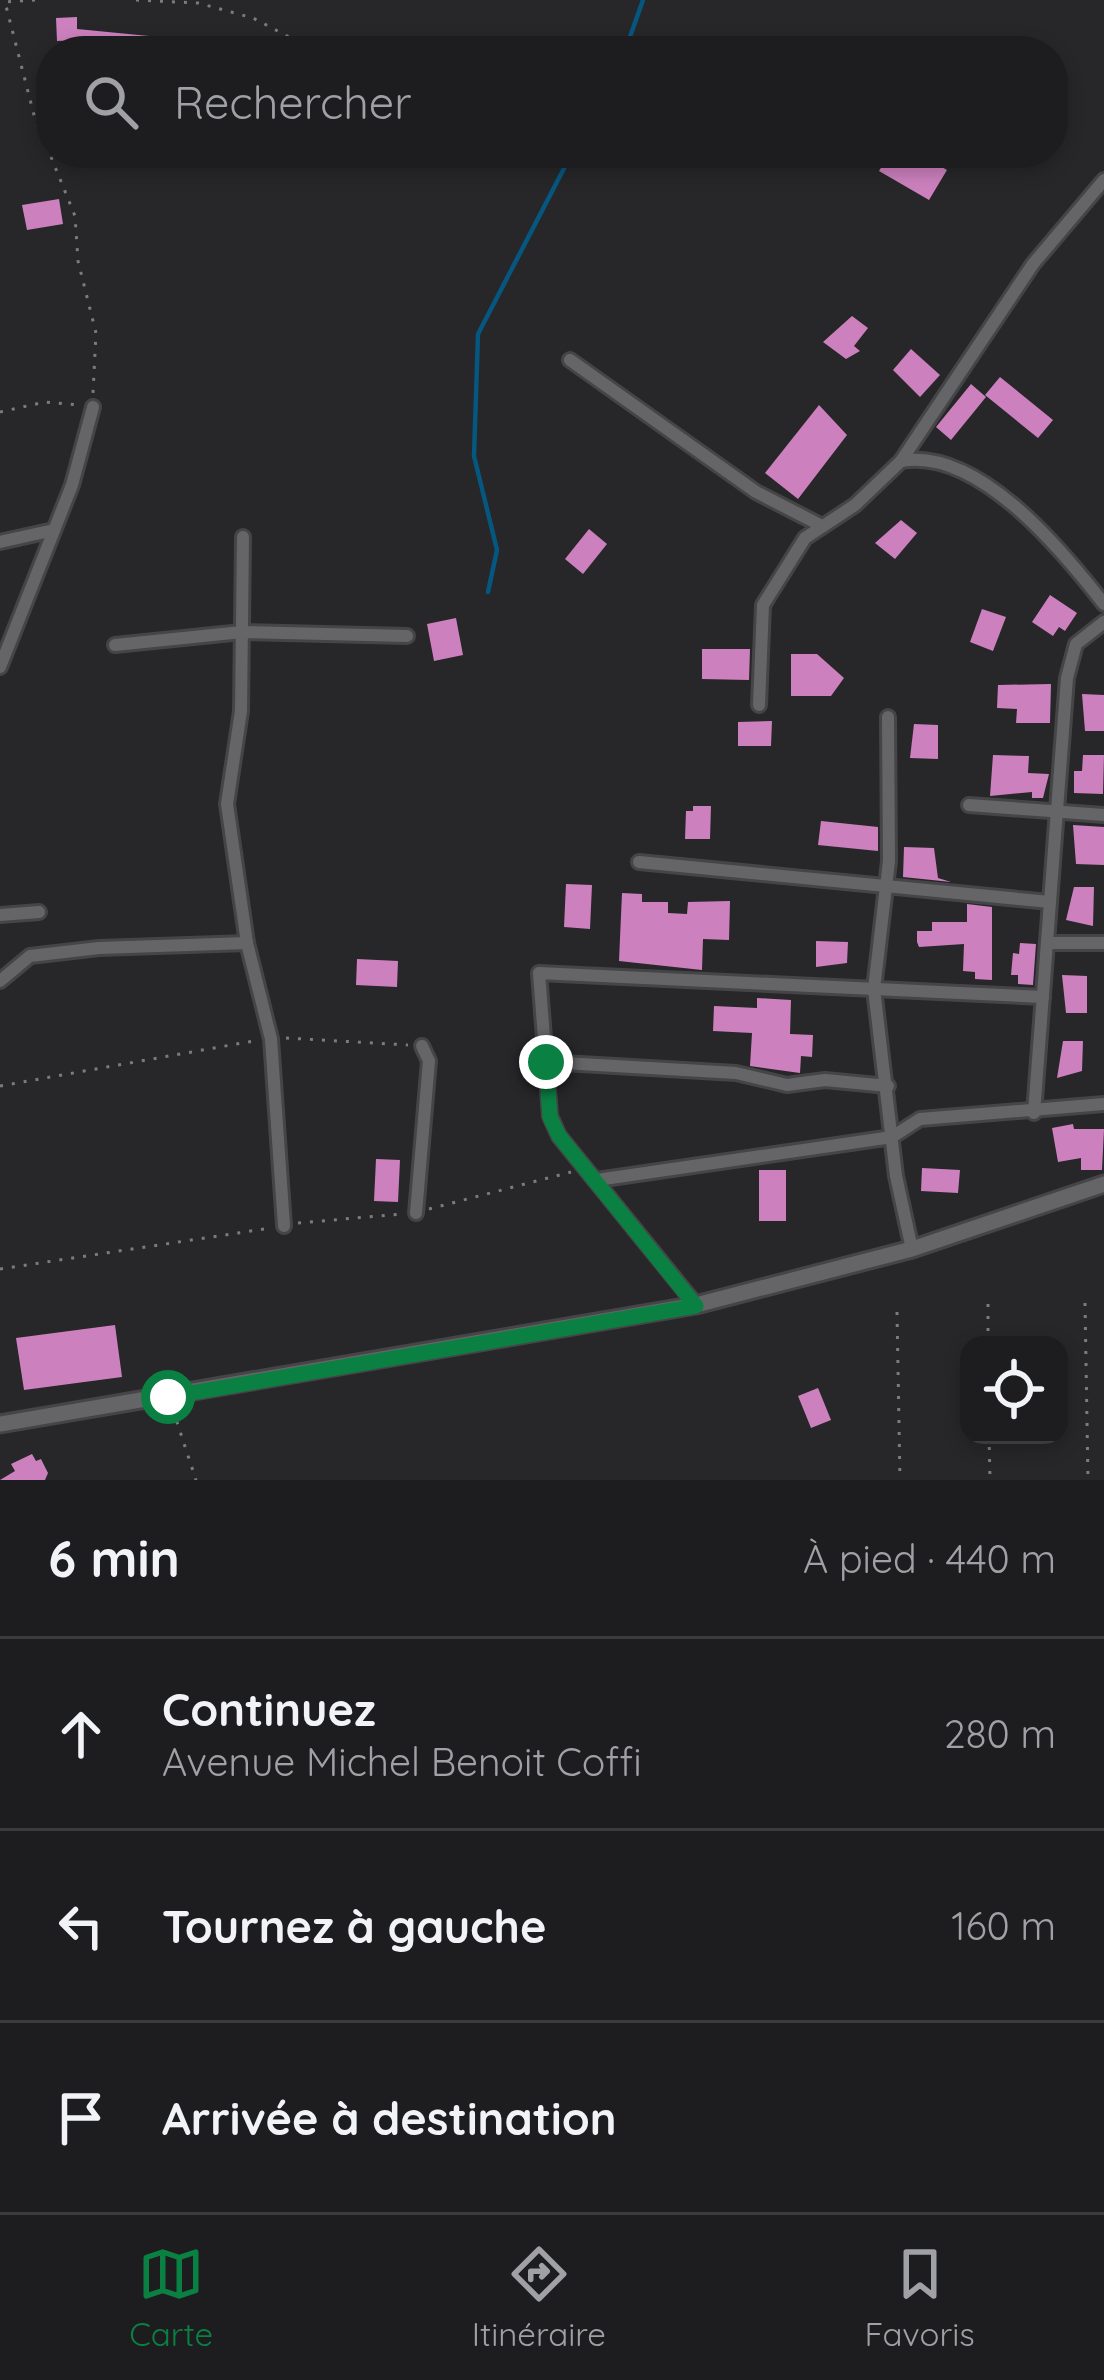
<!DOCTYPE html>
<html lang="fr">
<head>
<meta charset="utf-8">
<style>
  body { margin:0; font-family:Quicksand,sans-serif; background:#2a292c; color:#f1f3f6 }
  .controls { position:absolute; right:36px; bottom:36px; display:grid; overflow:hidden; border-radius:24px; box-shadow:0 6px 18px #0003 }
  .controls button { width:108px; height:108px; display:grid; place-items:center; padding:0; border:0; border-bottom:3px solid #3b3a3d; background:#1d1c1f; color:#f1f3f6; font:60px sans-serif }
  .stop { position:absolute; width:36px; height:36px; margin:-27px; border:9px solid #0b8043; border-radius:50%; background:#fff }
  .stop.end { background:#0b8043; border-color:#fff; box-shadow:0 3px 12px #0008 }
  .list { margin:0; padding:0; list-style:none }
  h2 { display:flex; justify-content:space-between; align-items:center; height:156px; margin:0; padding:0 48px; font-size:51px }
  h2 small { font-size:39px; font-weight:400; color:#a0a1a4 }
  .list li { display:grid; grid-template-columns:78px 1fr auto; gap:36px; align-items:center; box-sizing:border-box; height:192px; padding:0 48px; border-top:3px solid #3b3a3d }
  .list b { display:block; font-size:45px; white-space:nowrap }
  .list p { margin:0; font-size:39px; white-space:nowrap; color:#a0a1a4 }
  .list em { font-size:39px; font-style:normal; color:#a0a1a4 }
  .icon { flex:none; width:66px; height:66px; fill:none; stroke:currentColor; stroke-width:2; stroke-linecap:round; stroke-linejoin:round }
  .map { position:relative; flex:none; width:1104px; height:1480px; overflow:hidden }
  .search { position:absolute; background:#1d1c1f; box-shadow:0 6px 18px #0003; left:36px; right:36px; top:36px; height:132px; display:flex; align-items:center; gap:30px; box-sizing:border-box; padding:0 42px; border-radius:48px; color:#a0a1a4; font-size:45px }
  .sheet { height:732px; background:#1d1c1f }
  nav { display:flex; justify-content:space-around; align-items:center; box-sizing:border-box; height:168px; border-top:3px solid #3b3a3d; background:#1d1c1f; font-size:33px; color:#a0a1a4 }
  nav a { display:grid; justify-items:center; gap:6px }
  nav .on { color:#0b8043 }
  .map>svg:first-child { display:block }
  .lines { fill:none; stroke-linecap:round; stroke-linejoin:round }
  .stream { stroke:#065780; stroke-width:4.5 }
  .building { fill:#cc81be }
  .minor-casing { stroke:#454447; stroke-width:18 }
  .tertiary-casing { stroke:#454447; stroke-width:21 }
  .path { stroke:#7c7b7d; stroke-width:3; stroke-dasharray:3 9; stroke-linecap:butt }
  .minor { stroke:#656567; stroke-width:12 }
  .tertiary { stroke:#656567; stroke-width:15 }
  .route { stroke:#0b8043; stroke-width:15 }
</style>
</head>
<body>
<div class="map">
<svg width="1104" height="1480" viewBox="0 0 1104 1480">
  <rect width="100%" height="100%" fill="#272629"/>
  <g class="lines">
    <g class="stream">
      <path d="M 625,51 L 643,0"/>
      <path d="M 488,592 L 497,550 L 474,456 L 478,334 L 572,153"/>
    </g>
  </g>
  <g class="building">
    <path d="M 77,17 L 77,29 L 149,36 L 147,51 L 77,51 L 78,40 L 57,41 L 56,18 Z"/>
    <path d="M 890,153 L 907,153 L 926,165 L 930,160 L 947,170 L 929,200 L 879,171 Z"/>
    <path d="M 59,199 L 63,224 L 27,230 L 22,205 Z"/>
    <path d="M 852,316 L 868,328 L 854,346 L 860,351 L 846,359 L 823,342 Z"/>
    <path d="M 911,349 L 940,375 L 920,397 L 893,370 Z"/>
    <path d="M 1000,377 L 1053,420 L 1038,438 L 985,395 Z"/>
    <path d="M 971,384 L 986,397 L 951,440 L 936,427 Z"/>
    <path d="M 819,405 L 847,435 L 798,499 L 765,473 Z"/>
    <path d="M 901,520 L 917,533 L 895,559 L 875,543 Z"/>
    <path d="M 589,529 L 607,544 L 583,574 L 565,559 Z"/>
    <path d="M 1050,595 L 1077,613 L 1065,631 L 1059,627 L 1053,636 L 1032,622 Z"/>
    <path d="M 982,609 L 1006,617 L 993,651 L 970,642 Z"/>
    <path d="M 456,618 L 463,655 L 434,661 L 427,624 Z"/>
    <path d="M 702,649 L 750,649 L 749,680 L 702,679 Z"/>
    <path d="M 791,654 L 817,654 L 844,678 L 831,696 L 791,696 Z"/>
    <path d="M 1051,684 L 1050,723 L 1016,723 L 1017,709 L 997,708 L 998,685 Z"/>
    <path d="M 1082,694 L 1104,695 L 1104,731 L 1085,731 Z"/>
    <path d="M 772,721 L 771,746 L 738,746 L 738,722 Z"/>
    <path d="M 914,724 L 938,725 L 938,759 L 910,758 Z"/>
    <path d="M 993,755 L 1029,756 L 1028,773 L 1049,774 L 1043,798 L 1032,798 L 1032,792 L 990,796 Z"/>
    <path d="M 1083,755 L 1104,755 L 1103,794 L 1074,793 L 1074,771 L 1082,771 Z"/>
    <path d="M 693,806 L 711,806 L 710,839 L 685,839 L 686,811 L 693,811 Z"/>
    <path d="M 821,821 L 878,827 L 878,851 L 818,845 Z"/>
    <path d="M 1073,825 L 1104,827 L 1104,865 L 1076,864 Z"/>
    <path d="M 904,847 L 934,848 L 938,878 L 951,882 L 903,877 Z"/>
    <path d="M 566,884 L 592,885 L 590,929 L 564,927 Z"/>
    <path d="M 1074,887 L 1094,887 L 1093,926 L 1066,920 Z"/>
    <path d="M 622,893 L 642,894 L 642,902 L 668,902 L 668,913 L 687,914 L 688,902 L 730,901 L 729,940 L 703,939 L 702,970 L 619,961 Z"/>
    <path d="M 967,904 L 992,907 L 992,980 L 975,979 L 975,972 L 963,971 L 964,944 L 919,947 L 917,942 L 917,931 L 932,931 L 932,922 L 967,922 Z"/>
    <path d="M 816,941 L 848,942 L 847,963 L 816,967 Z"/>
    <path d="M 1020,943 L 1036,944 L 1033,985 L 1018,984 L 1018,975 L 1011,975 L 1013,953 L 1019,954 Z"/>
    <path d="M 357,959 L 398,961 L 397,987 L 356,985 Z"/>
    <path d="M 1062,975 L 1087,976 L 1087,1013 L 1066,1013 Z"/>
    <path d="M 757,998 L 791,1000 L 790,1034 L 813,1035 L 812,1057 L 801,1056 L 800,1073 L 750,1066 L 752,1033 L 713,1031 L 714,1006 L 757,1008 Z"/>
    <path d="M 1063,1041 L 1083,1041 L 1082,1071 L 1057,1078 Z"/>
    <path d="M 1073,1124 L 1074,1129 L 1104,1129 L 1102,1170 L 1081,1170 L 1081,1158 L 1058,1162 L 1052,1128 Z"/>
    <path d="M 376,1159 L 400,1160 L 398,1202 L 374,1201 Z"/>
    <path d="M 922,1168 L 960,1170 L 958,1193 L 921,1191 Z"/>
    <rect x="759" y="1170" width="27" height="51"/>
    <path d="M 115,1325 L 122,1377 L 24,1390 L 16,1338 Z"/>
    <path d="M 818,1388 L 831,1420 L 811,1428 L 798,1396 Z"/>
    <path d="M 32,1454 L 36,1461 L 41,1459 L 48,1473 L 45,1480 L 0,1480 L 15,1471 L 11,1464 Z"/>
  </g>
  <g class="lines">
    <defs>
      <g id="minor">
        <path d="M 570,360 L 756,492 L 822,526"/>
        <path d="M 901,461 L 1033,264 L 1104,180"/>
        <path d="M 243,537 L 241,711 L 227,804 L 247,943 L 271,1039 L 284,1226"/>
        <path d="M 0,542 L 54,530"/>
        <path d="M 115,645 L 242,632 L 407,636"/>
        <path d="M 0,667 L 72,485 L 93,407"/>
        <path d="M 759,705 L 763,605 L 805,538 L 855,505 L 901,461 C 978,447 1062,550 1104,604"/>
        <path d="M 888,717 L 889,861 L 874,989 L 896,1176 L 912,1249"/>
        <path d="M 969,805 L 1104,815"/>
        <path d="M 639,862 L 1050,902"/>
        <path d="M 0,915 L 39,912"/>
        <path d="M 1048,943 L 1104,943"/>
        <path d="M 0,981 L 30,956 L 99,948 L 247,943"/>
        <path d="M 546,1062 L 736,1073 L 787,1085 L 825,1080 L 888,1086"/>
        <path d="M 1034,1113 L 1067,678 L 1076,644 L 1104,622"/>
        <path d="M 597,1180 L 892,1137 L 920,1119 L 1104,1104"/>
        <path d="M 416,1213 L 429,1061 L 422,1046"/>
        <path d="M 696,1305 L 559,1136 L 550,1116 L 539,973 L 1043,997"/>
      </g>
      <path id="tertiary" d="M 0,1424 L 696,1305 L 912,1249 L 1104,1184"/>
    </defs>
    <use href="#minor" class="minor-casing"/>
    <use href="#tertiary" class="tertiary-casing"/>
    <g class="path">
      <path d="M 35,0 L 5,2 L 34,115 L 75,216 L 78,261 L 96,333 L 93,393"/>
      <path d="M 136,0 L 198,3 L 253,18 L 306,46"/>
      <path d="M 0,412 L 45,402 L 79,405"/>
      <path d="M 286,1038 L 408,1045"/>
      <path d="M 0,1086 L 259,1040"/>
      <path d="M 429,1209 L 571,1172"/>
      <path d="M 298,1223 L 402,1214"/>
      <path d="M 0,1269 L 271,1228"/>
      <path d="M 1085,1303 L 1088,1480"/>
      <path d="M 988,1304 L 988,1345"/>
      <path d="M 897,1312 L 900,1480"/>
      <path d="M 173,1410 L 196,1480"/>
      <path d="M 989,1435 L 990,1480"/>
    </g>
    <use href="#minor" class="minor"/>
    <use href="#tertiary" class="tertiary"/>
  </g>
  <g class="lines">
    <path class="route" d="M 168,1397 L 696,1306 L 559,1136 L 550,1117 L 546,1062"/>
  </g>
</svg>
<div class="controls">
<button><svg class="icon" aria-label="locate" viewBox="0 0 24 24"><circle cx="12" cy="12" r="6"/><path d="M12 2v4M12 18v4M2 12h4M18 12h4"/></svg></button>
</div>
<div class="stop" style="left:168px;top:1397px"></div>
<div class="stop end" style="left:546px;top:1062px"></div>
<div class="search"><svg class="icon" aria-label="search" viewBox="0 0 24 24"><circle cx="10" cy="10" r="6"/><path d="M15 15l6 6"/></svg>Rechercher</div>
</div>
<section class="sheet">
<h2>6 min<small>À pied · 440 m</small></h2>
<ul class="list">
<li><svg class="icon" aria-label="ahead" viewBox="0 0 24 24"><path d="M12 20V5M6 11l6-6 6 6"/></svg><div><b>Continuez</b><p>Avenue Michel Benoit Coffi</p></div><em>280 m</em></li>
<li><svg class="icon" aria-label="left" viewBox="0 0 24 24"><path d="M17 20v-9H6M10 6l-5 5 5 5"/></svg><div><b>Tournez à gauche</b></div><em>160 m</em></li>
<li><svg class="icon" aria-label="arrive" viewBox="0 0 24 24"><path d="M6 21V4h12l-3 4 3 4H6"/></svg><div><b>Arrivée à destination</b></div></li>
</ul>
</section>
<nav>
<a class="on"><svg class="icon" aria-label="map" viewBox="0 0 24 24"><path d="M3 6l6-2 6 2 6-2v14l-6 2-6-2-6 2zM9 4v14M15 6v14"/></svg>Carte</a>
<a><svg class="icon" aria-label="directions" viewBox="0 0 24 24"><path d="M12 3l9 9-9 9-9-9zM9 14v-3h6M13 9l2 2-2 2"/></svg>Itinéraire</a>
<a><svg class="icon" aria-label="saved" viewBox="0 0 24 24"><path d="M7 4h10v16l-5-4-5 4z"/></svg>Favoris</a>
</nav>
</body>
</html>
